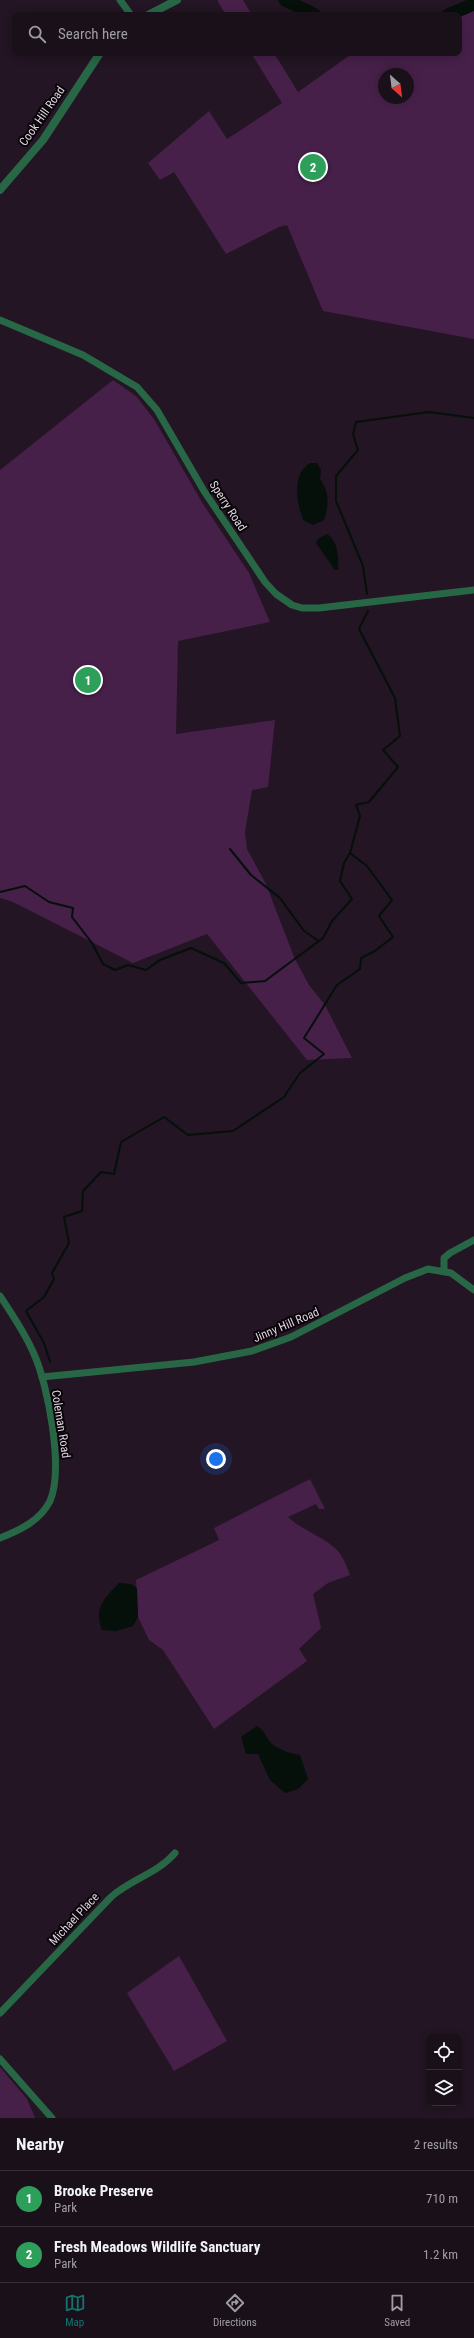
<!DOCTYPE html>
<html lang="en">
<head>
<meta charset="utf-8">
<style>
  body { margin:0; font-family:"Roboto Condensed",sans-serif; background:#271e27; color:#f1f3f6 }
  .controls { position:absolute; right:12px; bottom:12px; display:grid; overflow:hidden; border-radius:8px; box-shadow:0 2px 10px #0003 }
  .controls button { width:36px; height:36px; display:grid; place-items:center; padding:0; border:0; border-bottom:1px solid #383039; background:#1a101a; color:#f1f3f6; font:20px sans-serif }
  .compass { position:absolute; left:378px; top:68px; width:36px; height:36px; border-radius:50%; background:#1a101a; box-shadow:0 2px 10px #0003; rotate:152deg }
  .you { position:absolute; left:216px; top:1459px; width:14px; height:14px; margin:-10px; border:3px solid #fff; border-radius:50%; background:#1a73e8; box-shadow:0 0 0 6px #1a73e833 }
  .badge { display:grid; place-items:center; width:26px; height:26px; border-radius:50%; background:#0f766e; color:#fff; font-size:13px; font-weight:700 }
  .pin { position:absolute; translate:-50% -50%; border:2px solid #fff; box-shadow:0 1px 4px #0006 }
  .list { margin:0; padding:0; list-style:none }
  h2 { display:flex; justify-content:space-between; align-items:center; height:52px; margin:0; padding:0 16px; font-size:17px }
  h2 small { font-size:13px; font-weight:400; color:#9f9da2 }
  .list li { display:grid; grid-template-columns:26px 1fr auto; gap:12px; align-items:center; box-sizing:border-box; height:56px; padding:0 16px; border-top:1px solid #383039 }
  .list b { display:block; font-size:15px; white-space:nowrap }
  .list p { margin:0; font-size:13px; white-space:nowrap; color:#9f9da2 }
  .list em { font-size:13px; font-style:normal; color:#9f9da2 }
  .icon { flex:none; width:22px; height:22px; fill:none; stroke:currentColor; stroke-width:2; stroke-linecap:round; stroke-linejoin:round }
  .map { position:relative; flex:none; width:474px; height:2118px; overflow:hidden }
  .search { position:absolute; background:#1a101a; box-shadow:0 2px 10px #0003; left:12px; right:12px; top:12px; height:44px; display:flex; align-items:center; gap:10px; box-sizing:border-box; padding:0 14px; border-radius:8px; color:#9f9da2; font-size:15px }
  .sheet { height:164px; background:#1a101a }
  nav { display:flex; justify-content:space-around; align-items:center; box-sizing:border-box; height:56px; border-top:1px solid #383039; background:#1a101a; font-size:11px; color:#9f9da2 }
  nav a { display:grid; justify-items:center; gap:2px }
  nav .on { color:#0f766e }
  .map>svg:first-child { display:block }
  .green { fill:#462049; fill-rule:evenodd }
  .water { fill:#041009 }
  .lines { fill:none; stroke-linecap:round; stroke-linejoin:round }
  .stream { stroke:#041009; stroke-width:2 }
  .river { stroke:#041009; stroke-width:13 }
  .minor { stroke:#286746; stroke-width:7 }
  .tertiary { stroke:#286746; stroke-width:8 }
  .labels { text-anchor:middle; stroke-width:4; stroke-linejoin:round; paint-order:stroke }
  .street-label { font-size:12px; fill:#ded5de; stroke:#090409 }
</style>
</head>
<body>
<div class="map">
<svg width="474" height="2118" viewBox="0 0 474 2118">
  <rect width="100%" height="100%" fill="#231523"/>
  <g class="green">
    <path d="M 217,0 L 243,0 L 252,15 L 226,15 Z"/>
    <path d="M 474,1 L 474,339 L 323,311 L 287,225 L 279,227 L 226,254 L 174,172 L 160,180 L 148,163 L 209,111 L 227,139 L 282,103 L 251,53 L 274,53 L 298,92 L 353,53 L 459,53 L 459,15 L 439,15 ZM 384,74 L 408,74 L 408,98 L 384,98 Z"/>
    <path d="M 113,380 L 136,396 L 154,419 L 203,504 L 249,573 L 270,622 L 178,641 L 176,734 L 275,720 L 268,787 L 252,790 L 245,832 L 247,849 L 266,884 L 294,957 L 309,985 L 325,1005 L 352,1058 L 307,1060 L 207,934 L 133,963 L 13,902 L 0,898 L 0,470 Z"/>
    <path d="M 310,1479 L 325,1509 L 319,1509 L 316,1504 L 288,1517 C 303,1531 323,1536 337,1550 C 343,1556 347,1567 350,1575 L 328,1583 L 313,1594 L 321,1628 L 299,1649 L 307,1661 L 214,1729 L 163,1650 L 149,1640 L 138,1617 L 136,1580 L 219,1540 L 214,1528 Z"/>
    <path d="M 179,1956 L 227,2041 L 174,2071 L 127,1993 Z"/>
    <path d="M 0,2067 L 27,2099 L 35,2118 L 0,2118 Z"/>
  </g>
  <g class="water">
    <path d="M 310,463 L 317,463 L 321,470 L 320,479 C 330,493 329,505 324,520 L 313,525 L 303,520 C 297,502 291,475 310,463 Z"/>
    <path d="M 327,534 C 338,541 339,558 338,570 L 335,570 L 316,543 L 318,539 Z"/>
    <path d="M 119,1583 L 131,1584 L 137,1588 L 138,1617 L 133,1626 L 116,1631 L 102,1630 C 94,1607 104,1599 119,1583 Z"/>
    <path d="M 257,1726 C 266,1731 264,1736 271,1743 C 278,1750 290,1753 300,1755 L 308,1779 L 298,1789 L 285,1793 L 270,1780 L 258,1754 L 246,1754 L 241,1737 Z"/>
  </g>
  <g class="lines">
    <g class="stream">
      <path d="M 367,594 L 363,566 L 336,501 L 336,476 L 358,450 L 353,434 L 356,422 L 429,412 L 474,418"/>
      <path d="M 230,849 L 251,875 L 280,898 L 304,931 L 319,941"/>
      <path d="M 0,892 L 25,886 L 49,902 L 73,908 L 72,917 L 92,943 L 103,964 L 115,970 L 128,965 L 146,970 L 160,960 L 191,948 L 224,963 L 241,983 L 265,981 L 323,938 L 332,921 L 352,899 L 340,881 L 344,863 L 350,853"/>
      <path d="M 50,1362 L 44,1343 L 26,1311 L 44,1297 L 54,1279 L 52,1273 L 69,1243 L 64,1217 L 82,1211 L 83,1191 L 101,1172 L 114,1174 L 121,1142 L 164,1117 L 188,1135 L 233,1131 L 284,1097 L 300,1073 L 324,1054 L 304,1038 L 337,985 L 360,969 L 361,958 L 375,951 L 393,937 L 379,916 L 392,900 L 367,866 L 350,853 L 360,816 L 356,805 L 369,802 L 398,767 L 383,750 L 400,736 L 395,698 L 359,629 L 368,611"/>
    </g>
    <g class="river">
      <path d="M 285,0 L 315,15"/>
      <path d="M 448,15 L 474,4"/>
    </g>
    <g class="minor">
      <path d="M 120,0 L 131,15"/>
      <path d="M 0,320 L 83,355 L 137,387 L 157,410 L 204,491 L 265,582 L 276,594 L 292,605 L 302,608 L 319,608 L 474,590"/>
      <path d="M 444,1271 L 444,1258 L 450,1253 L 474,1240"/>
      <path d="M 0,1296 C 12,1314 25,1333 34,1354 C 48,1385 64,1469 50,1501 C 40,1521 20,1530 0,1538"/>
      <path d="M 42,1377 L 194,1362 L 252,1351 L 291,1337 L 405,1278 L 428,1269 L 451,1273 L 474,1290"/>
      <path d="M 0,2013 L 111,1897 C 131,1879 157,1874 175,1853"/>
      <path d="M 0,2059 L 52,2118"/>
    </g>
    <g class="tertiary">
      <path d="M 148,15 L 177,0"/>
      <path d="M 0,190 L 43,140 L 100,53"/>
    </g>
  </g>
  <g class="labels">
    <g class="street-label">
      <text transform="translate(42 116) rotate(-55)" y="4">Cook Hill Road</text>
      <text transform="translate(228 506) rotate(57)" y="4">Sperry Road</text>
      <text transform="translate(286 1325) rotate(-23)" y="4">Jinny Hill Road</text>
      <text transform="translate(61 1424) rotate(81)" y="4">Coleman Road</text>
      <text transform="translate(74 1919) rotate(-47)" y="4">Michael Place</text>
    </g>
  </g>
</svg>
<div class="controls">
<button><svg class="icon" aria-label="locate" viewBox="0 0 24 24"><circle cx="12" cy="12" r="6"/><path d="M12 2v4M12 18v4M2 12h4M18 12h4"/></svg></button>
<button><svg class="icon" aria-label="layers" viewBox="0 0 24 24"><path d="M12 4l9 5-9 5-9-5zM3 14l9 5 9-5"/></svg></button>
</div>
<svg class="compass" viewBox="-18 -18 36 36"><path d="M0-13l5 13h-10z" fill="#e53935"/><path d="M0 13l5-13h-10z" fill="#9f9da2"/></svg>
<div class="you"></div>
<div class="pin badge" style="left:88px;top:680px;background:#2e9e5b">1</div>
<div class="pin badge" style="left:313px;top:167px;background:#2e9e5b">2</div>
<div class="search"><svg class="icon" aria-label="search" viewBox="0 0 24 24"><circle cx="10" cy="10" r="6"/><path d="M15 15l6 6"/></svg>Search here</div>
</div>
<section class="sheet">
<h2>Nearby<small>2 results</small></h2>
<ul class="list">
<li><span class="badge" style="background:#2e9e5b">1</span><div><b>Brooke Preserve</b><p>Park</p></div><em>710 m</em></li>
<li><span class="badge" style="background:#2e9e5b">2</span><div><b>Fresh Meadows Wildlife Sanctuary</b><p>Park</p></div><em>1.2 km</em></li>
</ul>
</section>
<nav>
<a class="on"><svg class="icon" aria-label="map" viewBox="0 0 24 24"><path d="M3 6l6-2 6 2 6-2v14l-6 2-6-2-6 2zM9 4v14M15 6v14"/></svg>Map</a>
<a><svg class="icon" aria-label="directions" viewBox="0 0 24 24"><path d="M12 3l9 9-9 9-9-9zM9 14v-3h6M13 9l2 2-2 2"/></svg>Directions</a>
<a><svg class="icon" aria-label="saved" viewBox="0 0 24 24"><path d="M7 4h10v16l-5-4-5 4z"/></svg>Saved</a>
</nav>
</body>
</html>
